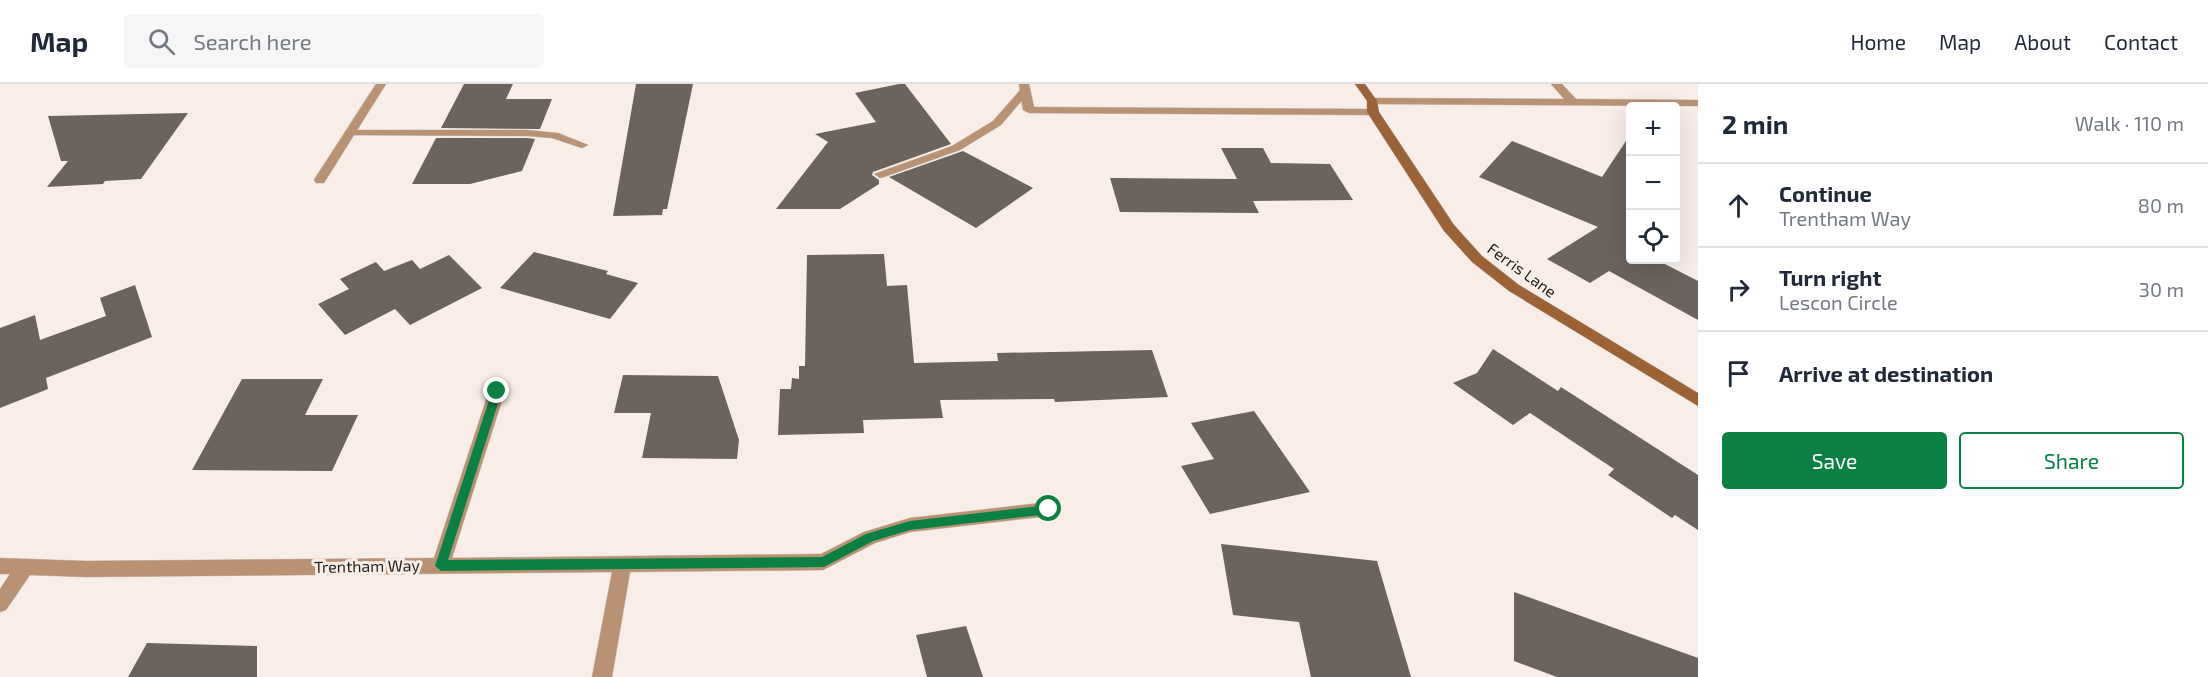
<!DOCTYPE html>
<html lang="en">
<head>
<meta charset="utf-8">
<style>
  body { margin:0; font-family:"Exo 2",sans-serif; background:#f6f6f7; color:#1f2937 }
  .controls { position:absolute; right:18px; top:18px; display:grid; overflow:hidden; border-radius:6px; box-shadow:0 6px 24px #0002 }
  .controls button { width:54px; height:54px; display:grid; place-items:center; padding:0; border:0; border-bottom:2px solid #e0e1e3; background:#fff; color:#1f2937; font:30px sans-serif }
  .stop { position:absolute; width:18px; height:18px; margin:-14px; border:4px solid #0b8043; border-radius:50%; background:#fff }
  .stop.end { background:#0b8043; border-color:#fff; box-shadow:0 2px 6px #0008 }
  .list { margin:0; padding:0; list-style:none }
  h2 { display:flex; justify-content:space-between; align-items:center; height:78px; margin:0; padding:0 24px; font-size:26px }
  h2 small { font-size:20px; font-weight:400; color:#747a83 }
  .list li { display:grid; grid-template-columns:39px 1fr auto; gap:18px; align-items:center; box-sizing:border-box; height:84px; padding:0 24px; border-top:2px solid #e0e1e3 }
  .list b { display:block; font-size:22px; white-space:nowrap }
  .list p { margin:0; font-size:20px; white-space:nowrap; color:#747a83 }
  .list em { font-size:20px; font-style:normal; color:#747a83 }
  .actions { display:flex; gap:12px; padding:18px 24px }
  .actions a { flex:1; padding:14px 0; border:2px solid #0b8043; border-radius:6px; text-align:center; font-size:21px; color:#0b8043 }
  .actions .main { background:#0b8043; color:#fff }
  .icon { flex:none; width:33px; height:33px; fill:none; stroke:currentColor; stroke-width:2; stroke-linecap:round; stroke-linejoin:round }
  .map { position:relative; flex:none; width:1698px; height:593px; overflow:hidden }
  header { display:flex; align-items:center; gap:36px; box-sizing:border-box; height:84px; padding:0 30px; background:#fff; border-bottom:2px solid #e0e1e3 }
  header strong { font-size:28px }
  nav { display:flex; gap:33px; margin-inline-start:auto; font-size:21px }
  .search { width:420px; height:54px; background:#f6f6f7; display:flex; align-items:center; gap:15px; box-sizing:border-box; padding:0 21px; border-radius:6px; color:#747a83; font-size:22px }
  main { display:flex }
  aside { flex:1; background:#fff }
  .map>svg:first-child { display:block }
  .building { fill:#6b635c }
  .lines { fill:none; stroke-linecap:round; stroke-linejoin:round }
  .lane-casing { stroke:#d1c9c2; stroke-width:1 }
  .street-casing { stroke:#d1c9c2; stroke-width:1 }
  .secondary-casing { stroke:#d1c9c2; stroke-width:1 }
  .lane { fill:#b99274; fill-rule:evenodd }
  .street { fill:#b99274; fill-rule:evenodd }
  .secondary { fill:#9b6335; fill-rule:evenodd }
  .route { fill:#0b8043 }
  .labels { text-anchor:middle; stroke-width:6; stroke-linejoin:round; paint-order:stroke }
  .street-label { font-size:16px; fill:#211e1b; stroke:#f8eee7 }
</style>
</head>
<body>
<header>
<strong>Map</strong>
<div class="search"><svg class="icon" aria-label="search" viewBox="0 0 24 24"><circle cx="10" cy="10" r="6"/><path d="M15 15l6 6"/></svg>Search here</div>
<nav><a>Home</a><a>Map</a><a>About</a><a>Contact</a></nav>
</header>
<main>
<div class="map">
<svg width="1698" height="593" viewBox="0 0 1698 593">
  <rect width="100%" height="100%" fill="#f8eee7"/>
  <g class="building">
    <path d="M 464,0 L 513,0 L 506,15 L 552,15 L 540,45 L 441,44 Z"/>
    <path d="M 636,0 L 693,0 L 667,125 L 663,125 L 662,131 L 613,132 Z"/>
    <path d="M 899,0 L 905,0 L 951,60 L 873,88 L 872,91 L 879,96 L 879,100 L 840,125 L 776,125 L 828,58 L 815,50 L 876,38 L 855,9 Z"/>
    <path d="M 188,29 L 141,95 L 105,97 L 103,100 L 47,103 L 68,77 L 61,77 L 48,32 Z"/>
    <path d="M 1630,51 L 1630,176 L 1657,176 L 1698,197 L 1698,236 L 1609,187 L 1590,199 L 1547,175 L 1598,143 L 1479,93 L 1512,57 L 1602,93 Z"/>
    <path d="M 436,54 L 527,54 L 535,55 L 522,87 L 470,100 L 412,100 Z"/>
    <path d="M 1221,64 L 1263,64 L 1271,79 L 1330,80 L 1353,116 L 1253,117 L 1259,129 L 1120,128 L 1110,94 L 1237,95 Z"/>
    <path d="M 963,67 L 1033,104 L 976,144 L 889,93 Z"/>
    <path d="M 534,168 L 608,187 L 606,190 L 638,199 L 610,235 L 500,204 Z"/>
    <path d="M 884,170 L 887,202 L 907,201 L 914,279 L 998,277 L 997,269 L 1152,266 L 1168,313 L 1055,318 L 1054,315 L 940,316 L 943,334 L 863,336 L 864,349 L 778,351 L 780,305 L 791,305 L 792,294 L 799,295 L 799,282 L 805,282 L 807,171 Z"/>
    <path d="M 449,171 L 482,204 L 410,241 L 395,225 L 345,251 L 318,220 L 349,205 L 340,195 L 376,178 L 384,187 L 412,176 L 420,185 Z"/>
    <path d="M 135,201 L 152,253 L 46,294 L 48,305 L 0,324 L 0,244 L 35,231 L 40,256 L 106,232 L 100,214 Z"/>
    <path d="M 1493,265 L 1558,307 L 1561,303 L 1698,391 L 1698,446 L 1675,431 L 1672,434 L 1608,391 L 1614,385 L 1530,329 L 1513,341 L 1453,299 L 1477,289 Z"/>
    <path d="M 623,291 L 718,292 L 739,356 L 737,375 L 642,374 L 651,329 L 614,329 Z"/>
    <path d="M 242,295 L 323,295 L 305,331 L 358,331 L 332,387 L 192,386 Z"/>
    <path d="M 1254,327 L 1310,408 L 1210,430 L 1181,382 L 1214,375 L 1191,339 Z"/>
    <path d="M 1221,460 L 1377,477 L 1411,593 L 1311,593 L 1299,538 L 1233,531 Z"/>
    <path d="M 1514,508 L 1698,574 L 1698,593 L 1557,593 L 1514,577 Z"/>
    <path d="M 966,542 L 983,593 L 927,593 L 916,551 Z"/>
    <path d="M 147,559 L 257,562 L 257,593 L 128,593 Z"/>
  </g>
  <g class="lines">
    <defs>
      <g id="lane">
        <path d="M 1025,4 L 1030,7 L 1001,41 L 960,66 L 884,93 L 880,94 L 874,90 L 952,62 L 993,37 L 1021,5 Z"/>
        <path d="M 350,46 L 527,46 L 558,49 L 588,61 L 582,64 L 552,54 L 527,52 L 346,51 L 346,47 Z"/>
      </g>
      <g id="street">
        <path d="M 376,0 L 386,0 L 324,99 L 316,99 L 314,96 Z"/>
        <path d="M 1019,0 L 1029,0 L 1034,23 L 1373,25 L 1379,28 L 1373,31 L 1029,29 L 1023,26 Z"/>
        <path d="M 1551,0 L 1562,0 L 1576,15 L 1698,16 L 1698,22 L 1372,20 L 1367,17 L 1372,14 L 1564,15 Z"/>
        <path d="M 497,301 L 502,303 L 505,307 L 452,474 L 821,470 L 864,448 L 910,434 L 1049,418 L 1055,420 L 1057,425 L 1055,430 L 1049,432 L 910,448 L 875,459 L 823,486 L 630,488 L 612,593 L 592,593 L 612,488 L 86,493 L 30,491 L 6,526 L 0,528 L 0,505 L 10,490 L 0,490 L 0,474 L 86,477 L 434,474 L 489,307 L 492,303 Z"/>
      </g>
      <path id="secondary" d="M 1355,0 L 1365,0 L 1377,17 L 1379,28 L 1454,141 L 1482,172 L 1519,201 L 1698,309 L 1698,322 L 1509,207 L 1472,178 L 1444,147 L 1367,28 L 1367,17 Z"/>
    </defs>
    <use href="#lane" class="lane-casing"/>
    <use href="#street" class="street-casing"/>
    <use href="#secondary" class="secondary-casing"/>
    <use href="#lane" class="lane"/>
    <use href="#street" class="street"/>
    <use href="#secondary" class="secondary"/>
  </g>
  <path class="route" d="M 497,303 L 502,307 L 448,476 L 822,473 L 866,450 L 910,437 L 1049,421 L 1055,425 L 1049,430 L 910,446 L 873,457 L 824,483 L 441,487 L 435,482 L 492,307 Z"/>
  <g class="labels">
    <g class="street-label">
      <text transform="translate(1522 186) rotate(36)" y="6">Ferris Lane</text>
      <text transform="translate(367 482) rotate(-1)" y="6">Trentham Way</text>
    </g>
  </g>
</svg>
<div class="controls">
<button>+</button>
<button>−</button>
<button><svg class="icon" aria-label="locate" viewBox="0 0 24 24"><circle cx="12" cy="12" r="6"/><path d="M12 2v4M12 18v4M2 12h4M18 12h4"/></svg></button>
</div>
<div class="stop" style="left:1049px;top:425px"></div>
<div class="stop end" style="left:497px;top:307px"></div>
</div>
<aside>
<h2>2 min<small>Walk · 110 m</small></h2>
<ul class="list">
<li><svg class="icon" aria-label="ahead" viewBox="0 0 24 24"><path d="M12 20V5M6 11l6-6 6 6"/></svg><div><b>Continue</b><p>Trentham Way</p></div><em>80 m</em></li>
<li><svg class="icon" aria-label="right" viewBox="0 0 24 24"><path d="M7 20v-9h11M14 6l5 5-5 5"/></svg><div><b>Turn right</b><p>Lescon Circle</p></div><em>30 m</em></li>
<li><svg class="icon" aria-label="arrive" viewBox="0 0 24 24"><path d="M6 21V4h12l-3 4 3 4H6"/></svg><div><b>Arrive at destination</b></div></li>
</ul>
<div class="actions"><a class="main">Save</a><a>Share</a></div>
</aside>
</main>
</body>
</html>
